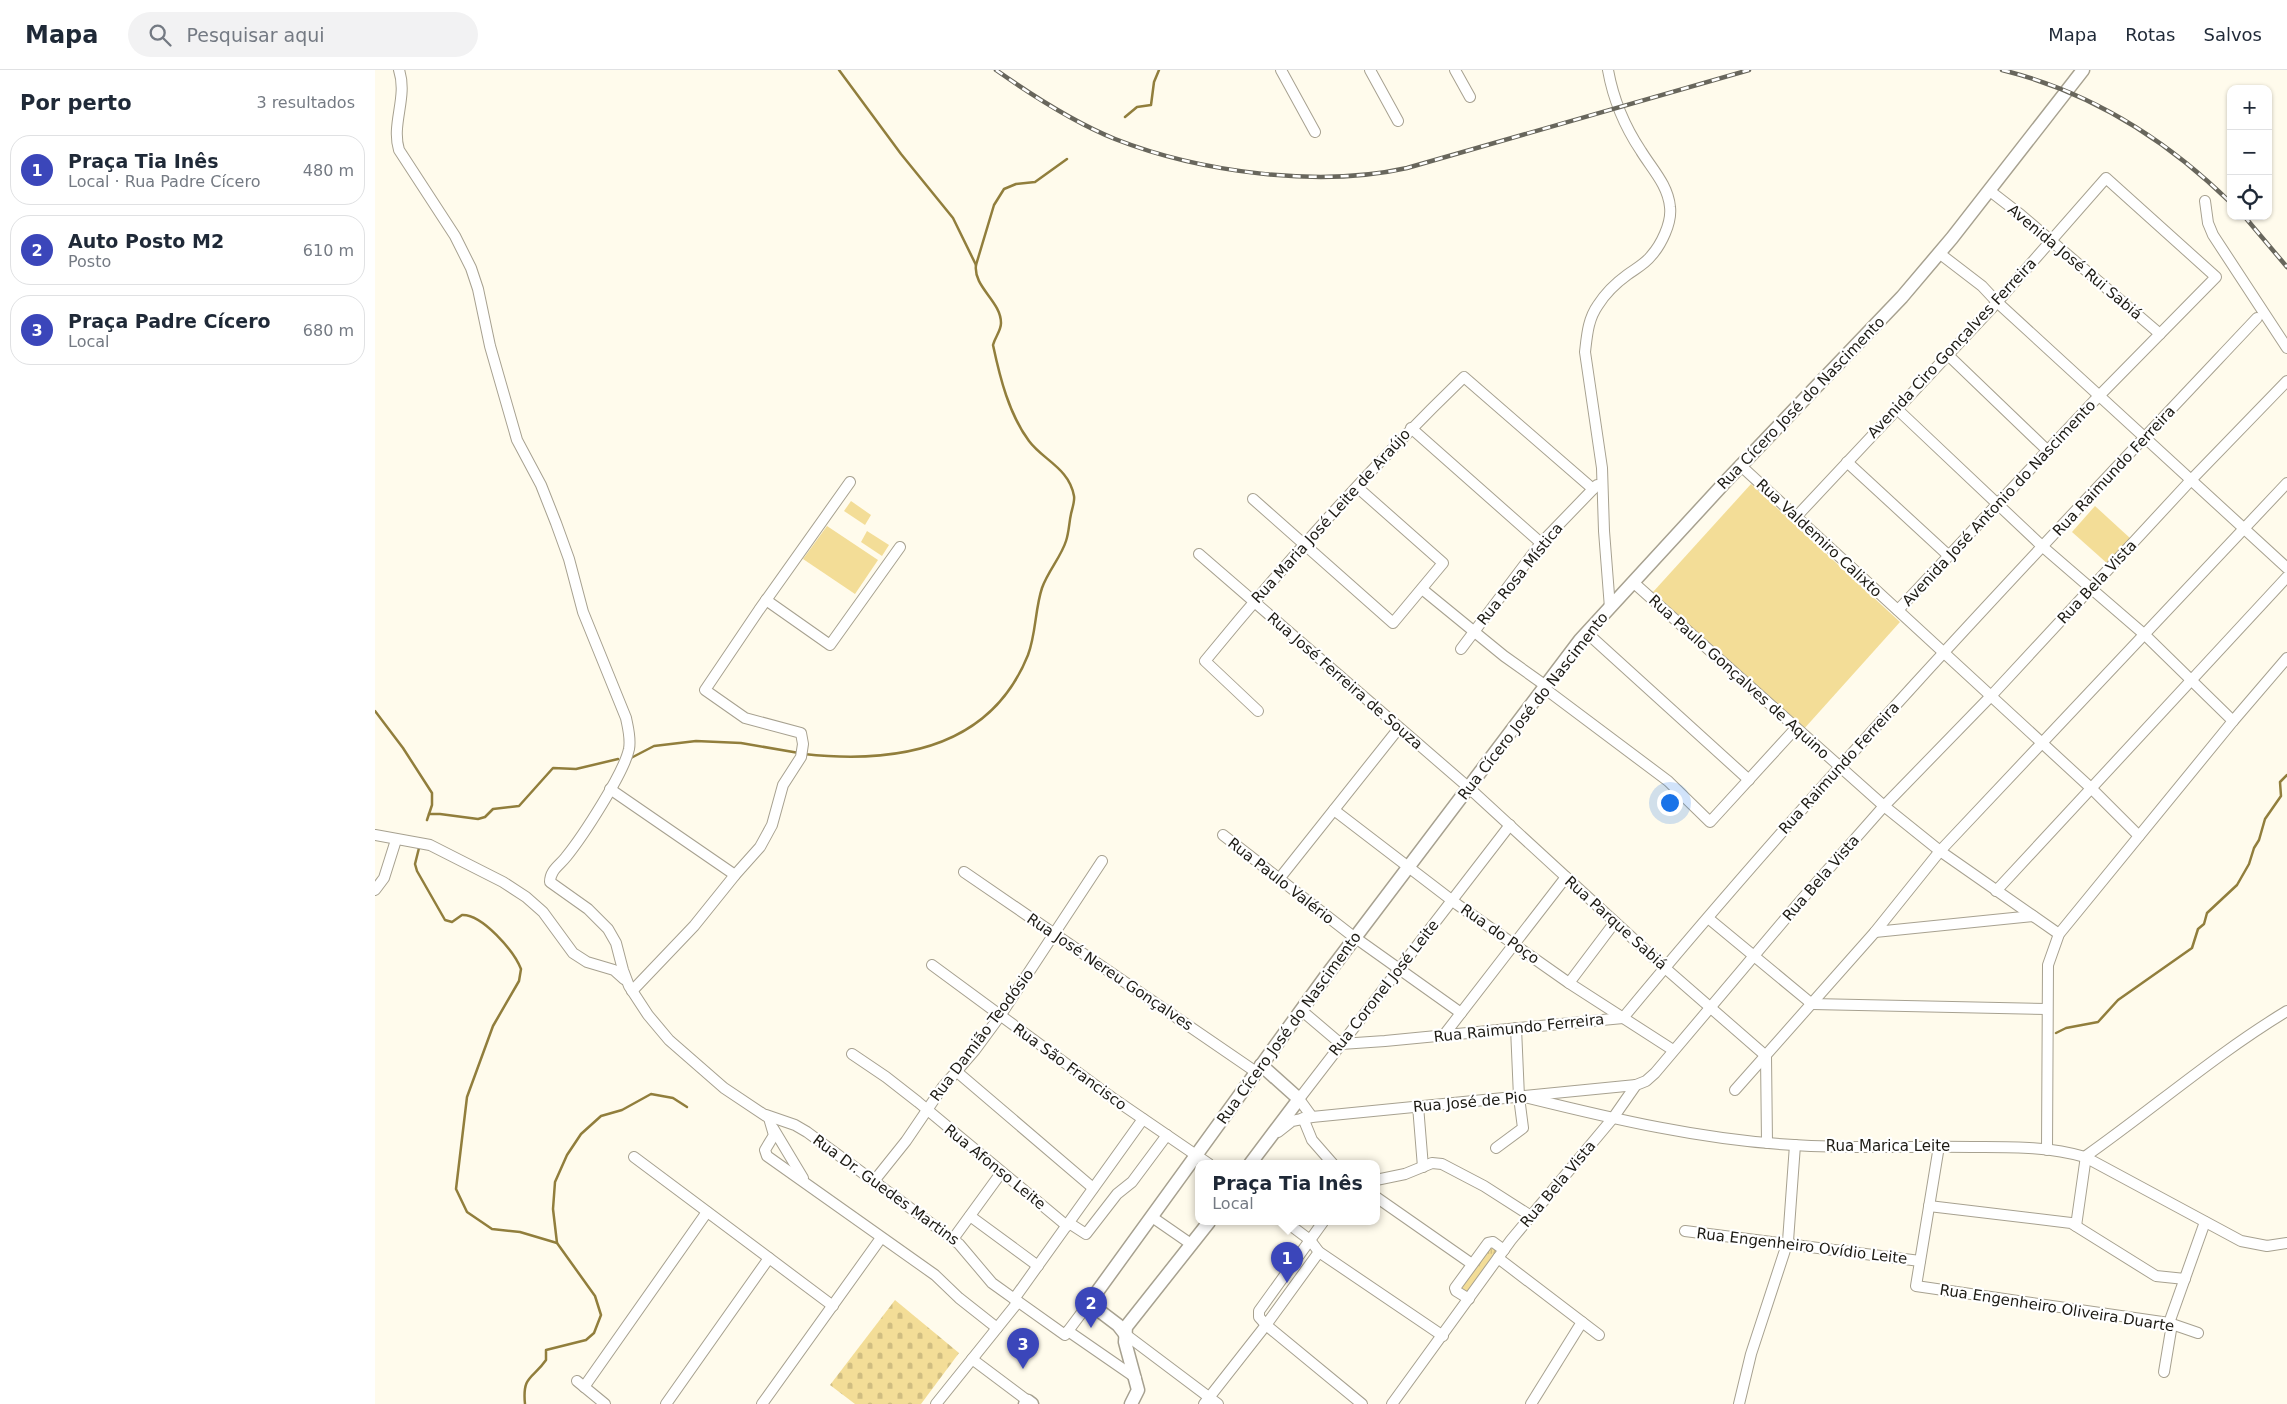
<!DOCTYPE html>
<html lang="pt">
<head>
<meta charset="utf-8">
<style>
  body { margin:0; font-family:"DejaVu Sans",sans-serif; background:#f2f2f3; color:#1f2937 }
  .controls { position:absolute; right:15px; top:15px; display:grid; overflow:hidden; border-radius:10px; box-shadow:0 1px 4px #0004 }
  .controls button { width:45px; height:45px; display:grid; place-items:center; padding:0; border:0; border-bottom:1px solid #e0e1e3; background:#fff; color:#1f2937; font:25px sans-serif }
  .you { position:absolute; left:1294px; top:732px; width:18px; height:18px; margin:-12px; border:4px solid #fff; border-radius:50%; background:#1a73e8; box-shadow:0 0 0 8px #1a73e833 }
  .badge { display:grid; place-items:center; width:32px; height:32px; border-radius:50%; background:#3b46ba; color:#fff; font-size:16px; font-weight:700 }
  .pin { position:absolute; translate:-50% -41px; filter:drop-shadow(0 1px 2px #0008) }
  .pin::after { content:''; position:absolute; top:26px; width:18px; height:15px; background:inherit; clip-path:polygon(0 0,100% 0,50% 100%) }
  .popup { position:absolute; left:820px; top:1090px; width:185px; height:65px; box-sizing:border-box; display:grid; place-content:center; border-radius:10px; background:#fff; filter:drop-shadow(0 1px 4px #0005); font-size:16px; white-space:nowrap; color:#747a83 }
  .popup b { font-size:19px; color:#1f2937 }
  .popup::after { content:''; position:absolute; left:50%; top:100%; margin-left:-10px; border:10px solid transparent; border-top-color:#fff }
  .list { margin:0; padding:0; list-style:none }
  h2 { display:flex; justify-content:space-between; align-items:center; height:65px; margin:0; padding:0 20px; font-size:21px }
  h2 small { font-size:16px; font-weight:400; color:#747a83 }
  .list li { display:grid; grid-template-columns:32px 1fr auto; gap:15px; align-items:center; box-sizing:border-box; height:70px; margin:0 10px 10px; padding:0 10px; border:1px solid #e0e1e3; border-radius:20px }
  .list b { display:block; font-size:19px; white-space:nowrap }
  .list p { margin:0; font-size:16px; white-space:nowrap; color:#747a83 }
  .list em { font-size:16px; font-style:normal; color:#747a83 }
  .icon { flex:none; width:28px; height:28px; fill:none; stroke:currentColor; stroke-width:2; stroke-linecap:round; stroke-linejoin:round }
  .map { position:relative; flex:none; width:1912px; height:1334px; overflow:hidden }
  header { display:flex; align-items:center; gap:30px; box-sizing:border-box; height:70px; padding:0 25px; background:#fff; border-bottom:1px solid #e0e1e3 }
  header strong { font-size:24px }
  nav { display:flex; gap:28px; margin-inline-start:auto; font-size:18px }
  .search { width:350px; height:45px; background:#f2f2f3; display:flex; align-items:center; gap:12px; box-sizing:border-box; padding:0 18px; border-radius:28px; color:#747a83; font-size:19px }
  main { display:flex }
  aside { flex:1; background:#fff }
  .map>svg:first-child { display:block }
  .cemetery { fill:url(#cemetery-stones) }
  .park { fill:url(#park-tufts) }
  .garden { fill:#f3dd97 }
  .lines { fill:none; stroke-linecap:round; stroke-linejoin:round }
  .stream { stroke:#917e3c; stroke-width:2.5 }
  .minor-casing { stroke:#a7a190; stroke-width:12 }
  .major-casing { stroke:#a7a190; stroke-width:15 }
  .minor { stroke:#fff; stroke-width:10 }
  .major { stroke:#fff; stroke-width:12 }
  .rail-casing { stroke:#68665c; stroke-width:4.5 }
  .rail { stroke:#fff; stroke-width:2.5; stroke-dasharray:8; stroke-linecap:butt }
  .labels { text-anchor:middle; stroke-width:4.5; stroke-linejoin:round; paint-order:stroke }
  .street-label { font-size:15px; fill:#1d1b14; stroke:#fff }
</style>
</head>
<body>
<header>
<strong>Mapa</strong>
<div class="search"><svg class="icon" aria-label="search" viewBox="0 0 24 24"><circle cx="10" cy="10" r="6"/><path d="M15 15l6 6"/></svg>Pesquisar aqui</div>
<nav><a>Mapa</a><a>Rotas</a><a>Salvos</a></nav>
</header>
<main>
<aside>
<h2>Por perto<small>3 resultados</small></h2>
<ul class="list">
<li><span class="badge">1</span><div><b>Praça Tia Inês</b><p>Local · Rua Padre Cícero</p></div><em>480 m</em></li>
<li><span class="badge">2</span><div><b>Auto Posto M2</b><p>Posto</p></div><em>610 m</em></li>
<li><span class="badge">3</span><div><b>Praça Padre Cícero</b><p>Local</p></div><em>680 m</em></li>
</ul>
</aside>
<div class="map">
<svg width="1912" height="1334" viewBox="0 0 1912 1334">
  <defs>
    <pattern id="cemetery-stones" width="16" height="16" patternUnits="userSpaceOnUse" patternTransform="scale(1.25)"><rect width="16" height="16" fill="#f3dd97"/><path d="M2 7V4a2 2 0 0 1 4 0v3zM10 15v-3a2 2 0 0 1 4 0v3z" fill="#d0bd81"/></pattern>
    <pattern id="park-tufts" width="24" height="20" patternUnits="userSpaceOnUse" patternTransform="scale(1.25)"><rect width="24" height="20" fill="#f3dd97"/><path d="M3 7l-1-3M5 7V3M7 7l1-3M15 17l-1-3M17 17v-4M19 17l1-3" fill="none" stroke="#d0bd81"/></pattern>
  </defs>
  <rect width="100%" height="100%" fill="#fffbec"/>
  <path class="cemetery" d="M 520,1230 L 584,1283 L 546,1334 L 480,1334 L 455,1315 Z"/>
  <path class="park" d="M 1115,1176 L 1125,1180 L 1094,1226 L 1084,1219 Z"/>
  <g class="garden">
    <path d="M 1376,414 L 1525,552 L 1428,660 L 1278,522 Z"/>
    <path d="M 476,431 L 496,445 L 490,455 L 469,441 Z"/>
    <path d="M 1720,436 L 1756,469 L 1734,495 L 1697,462 Z"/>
    <path d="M 452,456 L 503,490 L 480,524 L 428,489 Z"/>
    <path d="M 492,461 L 514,475 L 507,486 L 486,472 Z"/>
  </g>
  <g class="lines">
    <g class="stream">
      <path d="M 750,47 L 762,37 L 776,35 L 779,12 L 784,0"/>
      <path d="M 601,195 L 619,135 L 629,119 L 641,114 L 660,112 L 692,89"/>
      <path d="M 0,641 L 28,678 L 57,723 L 57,735 L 52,750"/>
      <path d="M 429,684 C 521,694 615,680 653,585 C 661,564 660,539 667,518 C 673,501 686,487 691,471 C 694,462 694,453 696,444 C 697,439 700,431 699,426 C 694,398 668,390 654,371 C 634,344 625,308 618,275 C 620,267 626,261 626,253 C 626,231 598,217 601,195 L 578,148 L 526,84 L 464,0"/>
      <path d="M 254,689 L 279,676 L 321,671 L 366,673 L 424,683"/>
      <path d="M 54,744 L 65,744 L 103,749 L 110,747 L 118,739 L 144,736 L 178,698 L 201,699 L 243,689"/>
      <path d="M 44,778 L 40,794 L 42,801 L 70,850 L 77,852 L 87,845 C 107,844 139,881 146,899 L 144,911 L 118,956 L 92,1027 L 81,1119 L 92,1142 L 117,1159 L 145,1162 L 182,1173 L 220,1226 L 226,1245 L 219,1263 L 211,1270 L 171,1280 L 171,1290 C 158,1309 147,1305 150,1334"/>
      <path d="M 1681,963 L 1691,958 L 1723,952 L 1743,930 L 1817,878 L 1823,859 L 1829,854 L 1832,843 L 1862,815 L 1874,794 L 1879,778 L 1884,770 L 1890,749 L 1906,726 L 1905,712 L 1912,705"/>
      <path d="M 182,1173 L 178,1139 L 180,1112 L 192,1085 L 206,1064 L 226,1046 L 247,1040 L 276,1024 L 298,1028 L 312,1037"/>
    </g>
    <defs>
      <g id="minor">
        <path d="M 24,0 C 33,27 16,54 24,80 L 80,166 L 96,198 L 103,219 L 115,276 L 142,370 L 166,415 L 181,453 L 194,489 L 208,542 L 251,648 C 253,658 256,668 254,679 C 249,703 208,766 191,787 C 185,795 175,800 175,812 L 213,839 L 233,859 L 241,873 L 248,900 L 254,916 L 273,945 L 294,970 L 349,1018 L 394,1048 L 399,1065 L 390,1080 L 392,1086 L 560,1205 L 584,1228 L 622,1258"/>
        <path d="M 906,0 L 940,62"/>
        <path d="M 995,0 L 1023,51"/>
        <path d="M 1080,0 L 1095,27"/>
        <path d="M 1233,0 C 1238,28 1250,57 1266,81 C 1277,99 1293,115 1295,137 C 1297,153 1286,175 1276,186 C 1270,194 1260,199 1252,205 C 1241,213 1230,224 1223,235 C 1213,249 1212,265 1210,282 L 1227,398 L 1229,461 L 1235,538"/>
        <path d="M 1615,121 L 1646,145 L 1785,264"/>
        <path d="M 1830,131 L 1833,153 L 1838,165 L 1912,278"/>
        <path d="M 1564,183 L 1607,216 L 1622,232 L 1912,498"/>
        <path d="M 1573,285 L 1673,381"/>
        <path d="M 1522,339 L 1668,477 L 1770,565 L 1858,651"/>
        <path d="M 1036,358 L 1166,473"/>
        <path d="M 1472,392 L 1574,486"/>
        <path d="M 1365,395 L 1717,719 L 1764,766"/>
        <path d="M 878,429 L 1018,553 L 1068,493 L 982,417"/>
        <path d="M 1421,447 L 1617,238 L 1731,108 L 1841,207 L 1719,331 L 1523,540"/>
        <path d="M 824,484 L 1093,717 L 1290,898 L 1391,986"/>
        <path d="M 1259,513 L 1509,736 L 1565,781 L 1684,864"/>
        <path d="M 1047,519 L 1129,586 L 1171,616"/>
        <path d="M 391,530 L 455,575 L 525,477"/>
        <path d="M 1212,563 L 1374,710"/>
        <path d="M 1086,579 L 1166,473 L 1222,415"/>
        <path d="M 1169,618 L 1293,711 L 1335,752 L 1421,658"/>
        <path d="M 883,641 L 830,591 C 911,492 997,396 1089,307 L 1218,419"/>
        <path d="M 235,719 L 360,805"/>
        <path d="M 959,740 L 1083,835 L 1194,913 L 1298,980"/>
        <path d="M 0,765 L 55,775 L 128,812 L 151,827 L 168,842 L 198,883 L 212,892 L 239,900 L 249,909"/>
        <path d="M 848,765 L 975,864 L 1086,943"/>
        <path d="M 589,802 L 881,1002"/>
        <path d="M 904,809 L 1024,658"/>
        <path d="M 0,820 L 9,808 L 21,770"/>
        <path d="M 1621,821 L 1912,507"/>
        <path d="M 1333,848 L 1437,934 L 1672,939"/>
        <path d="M 1500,862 L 1658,846"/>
        <path d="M 557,895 L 739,1029 L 834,1094"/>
        <path d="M 1194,913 L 1240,852"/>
        <path d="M 257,921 L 319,856 L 360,805 L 385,777 L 397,755 L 408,715 L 426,687 L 428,674 L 426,663 L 370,648 L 330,620 L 384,540 L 475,412"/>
        <path d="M 926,940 L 966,974 L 1010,971 L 1248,948 C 1449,705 1666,477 1882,248"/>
        <path d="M 1069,965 L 1191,807"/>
        <path d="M 477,984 L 511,1007 L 543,1032 L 692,1156"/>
        <path d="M 1391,986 L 1392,1073"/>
        <path d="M 581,1001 L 718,1118"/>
        <path d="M 1360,1020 L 1500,862 L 1565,781 L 1912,413"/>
        <path d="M 1150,1027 C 1239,1049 1328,1070 1419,1075 C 1478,1079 1538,1076 1597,1077 C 1634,1077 1674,1076 1710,1087 L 1866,1171 L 1892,1176 L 1912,1173"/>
        <path d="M 1043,1036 L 1048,1097"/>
        <path d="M 391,1045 L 420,1055 L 432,1062 L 584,1174 L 617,1213 L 690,1265 L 714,1233"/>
        <path d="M 937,1047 L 924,1029 L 1135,755"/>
        <path d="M 928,1048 L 937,1070 L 958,1094"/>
        <path d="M 398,1058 L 428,1108"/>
        <path d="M 903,1062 L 917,1051 L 937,1047 L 1261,1015"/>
        <path d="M 1564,1076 L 1541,1216 L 1794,1253 L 1823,1263"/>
        <path d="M 1121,1078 L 1148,1058 L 1144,1027 L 1141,958"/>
        <path d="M 1672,1080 L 1673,895 L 1684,864 L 1858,651 L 1912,588"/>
        <path d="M 259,1087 L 458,1236"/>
        <path d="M 1001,1110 L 1030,1104 L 1057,1093 L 1067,1094 L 1109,1116 L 1156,1146"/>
        <path d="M 499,1111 L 531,1071 L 567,1018 L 600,980 L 625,946 L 727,791"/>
        <path d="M 1001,1127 L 1097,1194"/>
        <path d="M 1554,1136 L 1696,1153 L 1781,1206 L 1810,1209"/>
        <path d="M 595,1146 L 663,1196"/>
        <path d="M 777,1147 L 816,1174"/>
        <path d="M 911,1152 L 935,1170 L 944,1182 L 1068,1266"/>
        <path d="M 948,1152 L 884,1241 L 884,1247 L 891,1255 L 987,1334"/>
        <path d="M 694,1153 L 711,1164 L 742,1124 L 757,1112 L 792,1065"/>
        <path d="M 1701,1156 L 1711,1086 C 1779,1038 1841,984 1912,941"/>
        <path d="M 1310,1161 L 1545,1191"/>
        <path d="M 578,1169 L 626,1103"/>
        <path d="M 1123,1188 L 1224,1265"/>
        <path d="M 639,1229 L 768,1049"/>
        <path d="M 1094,1229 L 1081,1221 L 1080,1218 L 1113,1173 L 1118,1172 L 1129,1180"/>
        <path d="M 1794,1253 L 1830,1152"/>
        <path d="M 693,1261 L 761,1308"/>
        <path d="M 750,1264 L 843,1334"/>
        <path d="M 597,1289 L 653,1331"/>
        <path d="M 1789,1302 L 1797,1254"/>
        <path d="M 202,1311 L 230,1334"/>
        <path d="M 209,1317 L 332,1142"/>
        <path d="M 291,1334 L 394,1188"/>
        <path d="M 387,1334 L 506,1168"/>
        <path d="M 561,1334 L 643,1232"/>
        <path d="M 829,1334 L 891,1255 L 944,1182"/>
        <path d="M 1017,1334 L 1136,1170 L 1238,1048 L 1261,1015 L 1271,1011 L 1280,1003 L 1427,829 L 1509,736 L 1616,626 L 1817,409 L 1912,311"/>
        <path d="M 1156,1334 L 1207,1252"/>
        <path d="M 1364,1334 L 1376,1284 L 1413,1171 L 1420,1075"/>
      </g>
      <g id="major">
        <path d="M 875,1094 L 924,1029 L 886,995"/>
        <path d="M 750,1264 L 743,1255 L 714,1233 L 951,906 L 1205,570 L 1353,409 L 1527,227 L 1577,168 L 1708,0"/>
        <path d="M 650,1334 L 653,1331 L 657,1334"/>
        <path d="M 756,1334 L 763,1320 L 750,1272 L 751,1257 L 834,1152"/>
      </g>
    </defs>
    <use href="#minor" class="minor-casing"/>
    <use href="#major" class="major-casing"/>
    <use href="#minor" class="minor"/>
    <use href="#major" class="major"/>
    <defs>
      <g id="rail">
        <path d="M 621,0 C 658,26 698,52 740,69 C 824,102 943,118 1032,98 L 1374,0"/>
        <path d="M 1627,0 C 1716,22 1791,69 1856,133"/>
        <path d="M 1869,146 L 1912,197"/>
      </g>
    </defs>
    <use href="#rail" class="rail-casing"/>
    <use href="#rail" class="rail"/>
  </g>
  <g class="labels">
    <g class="street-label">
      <text transform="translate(1700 192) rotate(40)" y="5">Avenida José Rui Sabiá</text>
      <text transform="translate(1577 278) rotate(-47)" y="5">Avenida Ciro Gonçalves Ferreira</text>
      <text transform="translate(1426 333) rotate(-46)" y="5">Rua Cícero José do Nascimento</text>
      <text transform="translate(1739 401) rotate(-47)" y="5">Rua Raimundo Ferreira</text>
      <text transform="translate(1624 433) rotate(-47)" y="5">Avenida José Antonio do Nascimento</text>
      <text transform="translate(956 446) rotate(-48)" y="5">Rua Maria José Leite de Araújo</text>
      <text transform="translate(1444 468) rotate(43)" y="5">Rua Valdemiro Calixto</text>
      <text transform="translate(1145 504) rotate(-51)" y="5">Rua Rosa Mística</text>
      <text transform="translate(1722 512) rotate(-47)" y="5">Rua Bela Vista</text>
      <text transform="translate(1364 607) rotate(42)" y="5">Rua Paulo Gonçalves de Aquino</text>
      <text transform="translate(970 611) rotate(41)" y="5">Rua José Ferreira de Souza</text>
      <text transform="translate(1158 636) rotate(-52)" y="5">Rua Cícero José do Nascimento</text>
      <text transform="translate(1464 698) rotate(-48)" y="5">Rua Raimundo Ferreira</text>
      <text transform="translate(1446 808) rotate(-49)" y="5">Rua Bela Vista</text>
      <text transform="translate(906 811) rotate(38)" y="5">Rua Paulo Valério</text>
      <text transform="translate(1241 853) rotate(42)" y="5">Rua Parque Sabiá</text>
      <text transform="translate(1125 864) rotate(35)" y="5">Rua do Poço</text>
      <text transform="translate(735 902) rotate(34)" y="5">Rua José Nereu Gonçalves</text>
      <text transform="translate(1009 918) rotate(-52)" y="5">Rua Coronel José Leite</text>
      <text transform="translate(914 958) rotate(-54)" y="5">Rua Cícero José do Nascimento</text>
      <text transform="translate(1144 958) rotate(-6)" y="5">Rua Raimundo Ferreira</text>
      <text transform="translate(607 965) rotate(-53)" y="5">Rua Damião Teodósio</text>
      <text transform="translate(695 997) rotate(36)" y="5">Rua São Francisco</text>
      <text transform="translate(1095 1032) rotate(-5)" y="5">Rua José de Pio</text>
      <text x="1513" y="1081">Rua Marica Leite</text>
      <text transform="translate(620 1097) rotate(39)" y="5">Rua Afonso Leite</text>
      <text transform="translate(1183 1114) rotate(-50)" y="5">Rua Bela Vista</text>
      <text transform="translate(511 1120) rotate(36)" y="5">Rua Dr. Guedes Martins</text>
      <text transform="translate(1427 1176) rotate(7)" y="5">Rua Engenheiro Ovídio Leite</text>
      <text transform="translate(1682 1238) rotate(9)" y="5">Rua Engenheiro Oliveira Duarte</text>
    </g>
  </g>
</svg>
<div class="controls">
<button>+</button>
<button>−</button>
<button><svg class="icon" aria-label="locate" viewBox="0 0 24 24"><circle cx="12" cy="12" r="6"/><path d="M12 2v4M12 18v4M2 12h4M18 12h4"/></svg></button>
</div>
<div class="you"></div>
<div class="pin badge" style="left:912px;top:1213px">1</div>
<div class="popup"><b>Praça Tia Inês</b>Local</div>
<div class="pin badge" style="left:716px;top:1258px">2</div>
<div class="pin badge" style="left:648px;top:1299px">3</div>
</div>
</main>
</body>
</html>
